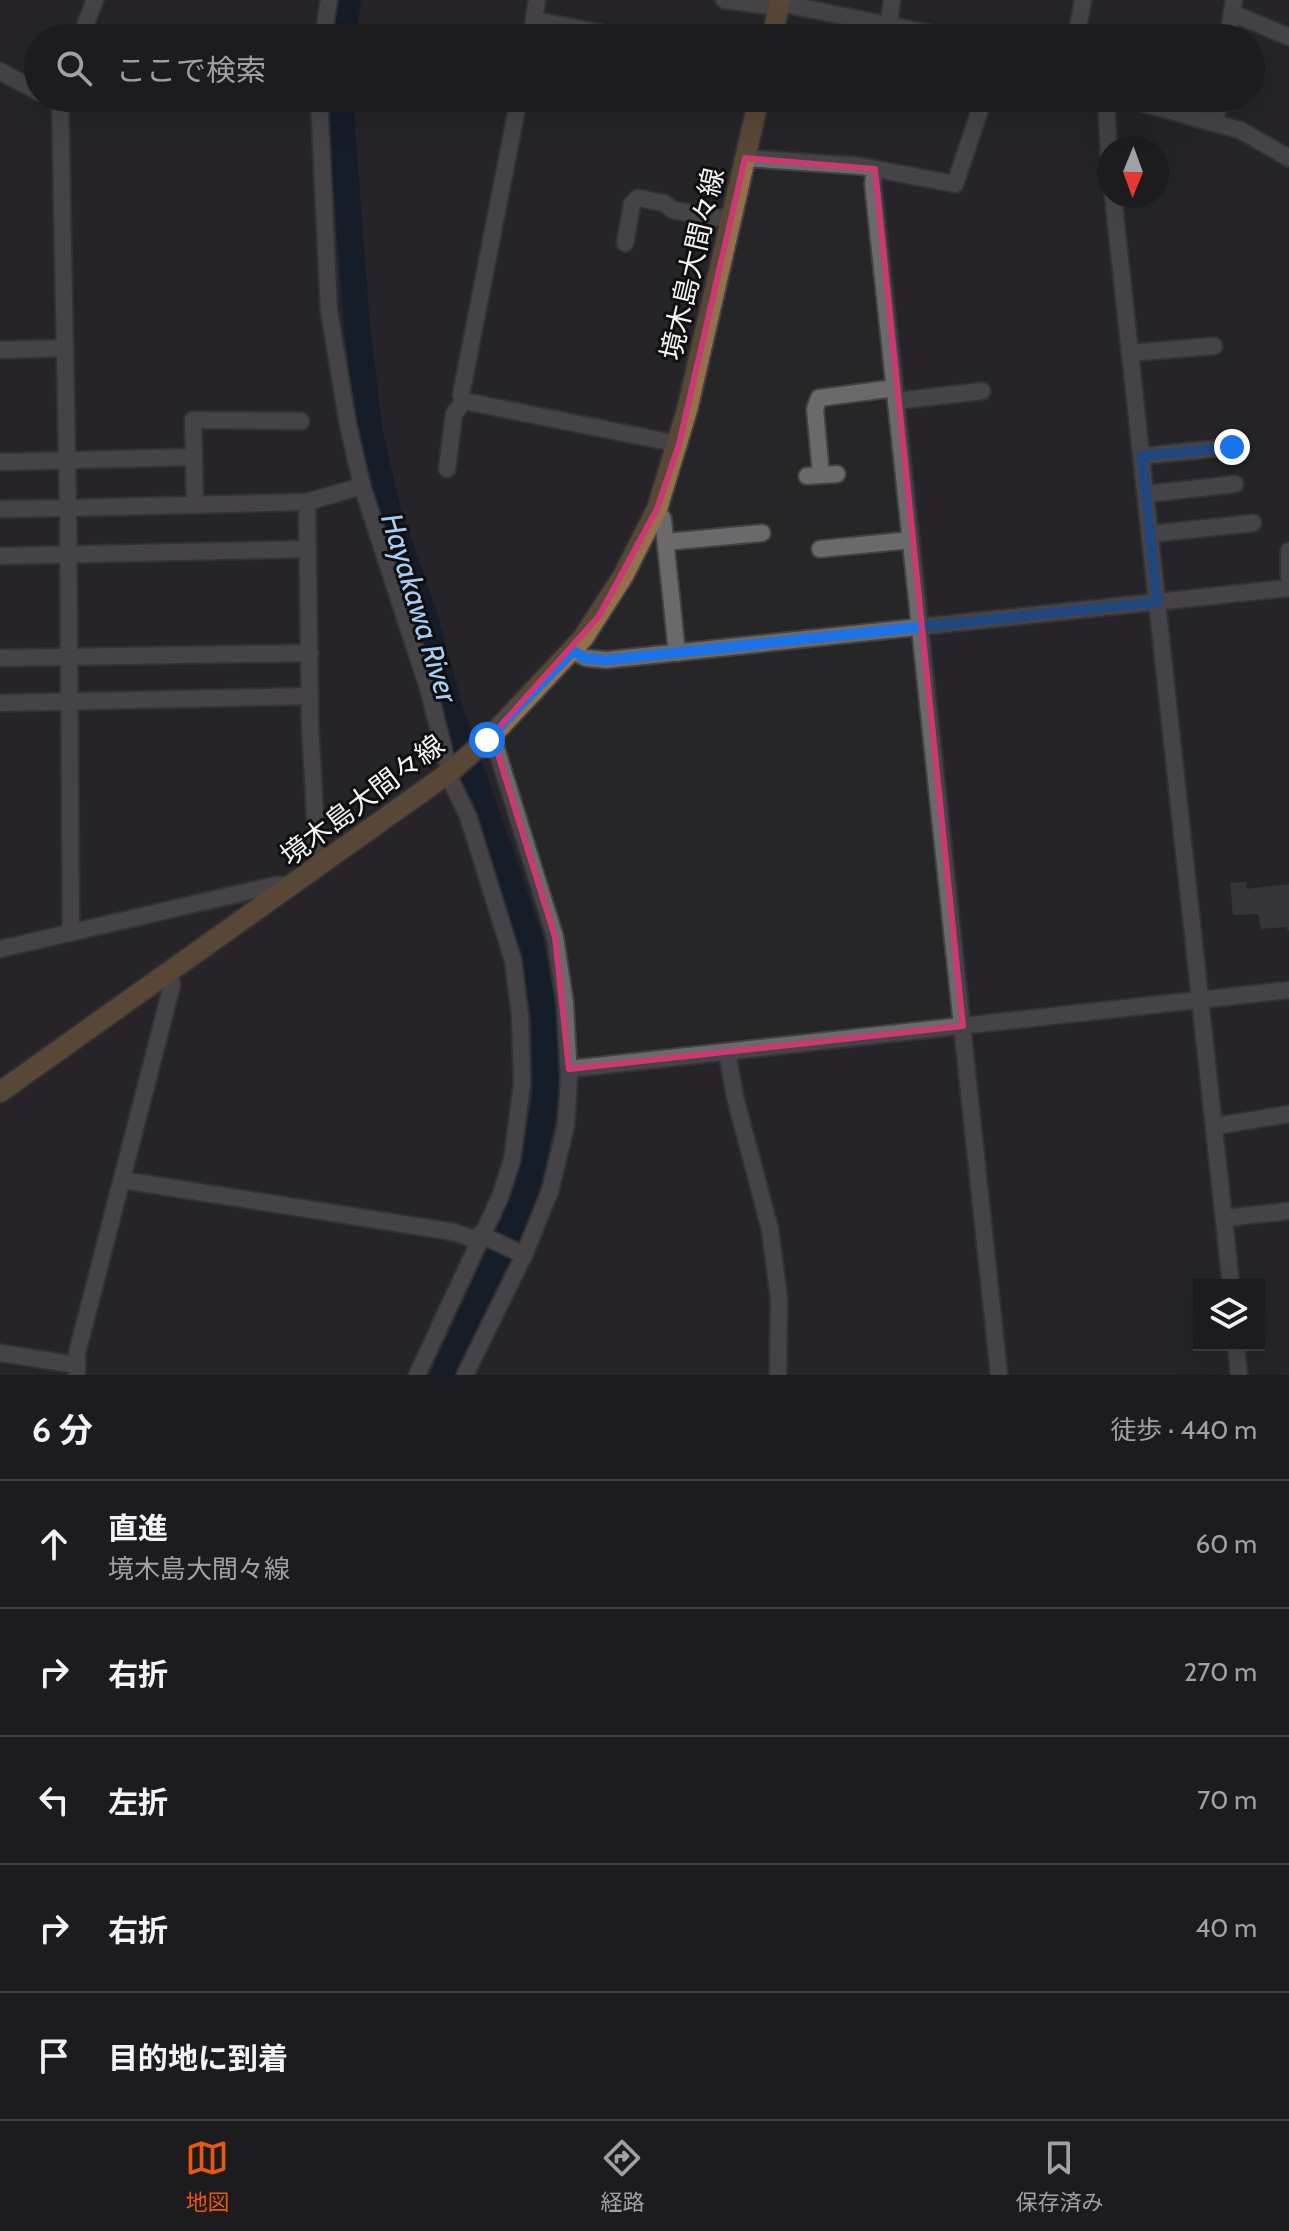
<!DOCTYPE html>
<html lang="ja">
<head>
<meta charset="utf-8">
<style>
  body { margin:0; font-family:Cabin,"Noto Sans JP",sans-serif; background:#252527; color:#f1f3f6 }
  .controls { position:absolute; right:24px; bottom:24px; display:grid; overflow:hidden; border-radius:0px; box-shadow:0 8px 32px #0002 }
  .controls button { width:72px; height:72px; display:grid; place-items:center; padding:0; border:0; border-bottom:2px solid #3a3a3c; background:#1c1c1e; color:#f1f3f6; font:40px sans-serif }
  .compass { position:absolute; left:1097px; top:136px; width:72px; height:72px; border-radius:50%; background:#1c1c1e; box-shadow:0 8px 32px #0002; rotate:181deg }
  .stop { position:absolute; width:24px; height:24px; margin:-18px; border:6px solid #1a73e8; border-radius:50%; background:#fff }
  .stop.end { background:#1a73e8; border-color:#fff; box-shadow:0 2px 8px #0008 }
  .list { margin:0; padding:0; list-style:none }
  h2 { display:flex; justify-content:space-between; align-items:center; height:104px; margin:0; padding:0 32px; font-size:34px }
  h2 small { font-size:26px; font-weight:400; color:#a0a1a4 }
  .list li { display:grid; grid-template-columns:52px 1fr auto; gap:24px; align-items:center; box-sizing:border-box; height:128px; padding:0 32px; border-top:2px solid #3a3a3c }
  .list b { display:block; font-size:30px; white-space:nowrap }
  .list p { margin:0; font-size:26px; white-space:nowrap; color:#a0a1a4 }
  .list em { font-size:26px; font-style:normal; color:#a0a1a4 }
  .icon { flex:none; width:44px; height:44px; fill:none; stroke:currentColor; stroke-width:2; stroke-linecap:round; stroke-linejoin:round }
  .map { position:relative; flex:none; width:1289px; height:1375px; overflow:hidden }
  .search { position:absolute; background:#1c1c1e; box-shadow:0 8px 32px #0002; left:24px; right:24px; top:24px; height:88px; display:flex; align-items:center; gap:20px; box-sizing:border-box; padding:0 28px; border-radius:44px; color:#a0a1a4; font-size:30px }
  .sheet { height:744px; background:#1c1c1e }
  nav { display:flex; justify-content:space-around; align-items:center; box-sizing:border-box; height:112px; border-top:2px solid #3a3a3c; background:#1c1c1e; font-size:22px; color:#a0a1a4 }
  nav a { display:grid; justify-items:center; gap:4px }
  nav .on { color:#ea580c }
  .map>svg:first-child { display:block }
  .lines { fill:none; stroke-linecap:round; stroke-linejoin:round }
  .river { stroke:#00142b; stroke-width:26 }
  .building { fill:#484749 }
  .minor-casing { stroke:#424142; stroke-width:20 }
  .major-casing { stroke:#424142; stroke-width:24 }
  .minor { stroke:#6b696c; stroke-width:16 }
  .major { stroke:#94714a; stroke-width:20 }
  .route { stroke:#1a73e8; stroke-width:10 }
  .marked { fill:none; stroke:#ca3972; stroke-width:6; stroke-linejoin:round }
  .labels { text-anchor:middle; stroke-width:6; stroke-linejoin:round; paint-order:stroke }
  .street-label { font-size:28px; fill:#f5f4f5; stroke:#0f0f10 }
  .water-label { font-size:30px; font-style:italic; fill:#a7cff6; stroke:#0f0f10 }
</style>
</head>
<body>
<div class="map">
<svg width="1289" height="1375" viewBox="0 0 1289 1375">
  <rect width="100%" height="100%" fill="#262528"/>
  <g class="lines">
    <g class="river">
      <path d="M 343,38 L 348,0"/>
      <path d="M 340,98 L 357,327 L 370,433 L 389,515 L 423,611 L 447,700 L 529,936 L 545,1022 L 546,1097 L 533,1163 L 520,1209 L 444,1375"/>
    </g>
  </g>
  <path class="building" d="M 1246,882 L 1247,889 L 1289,884 L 1289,931 L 1285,927 L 1261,929 L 1258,914 L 1233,915 L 1230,883 Z"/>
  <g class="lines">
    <defs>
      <g id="minor">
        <path d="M 724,0 L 769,6 L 779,3 L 953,38"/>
        <path d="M 1232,13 L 1289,37"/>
        <path d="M 534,20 L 601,33"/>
        <path d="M 889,23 L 892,0"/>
        <path d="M 83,31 L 101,38"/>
        <path d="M 80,38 L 95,0"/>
        <path d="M 323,38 L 329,0"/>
        <path d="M 531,38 L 537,0"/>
        <path d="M 1076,38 L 1083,0"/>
        <path d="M 1228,38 L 1234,0"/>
        <path d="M 0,71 L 38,92"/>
        <path d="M 319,98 L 329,311 L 348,425 L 362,486 L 429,691 L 452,783 L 468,816 L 513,960 L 520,1016 L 522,1084 L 512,1160 L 500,1197 L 417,1375"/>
        <path d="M 519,98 L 461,395 L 464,401 L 679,444"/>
        <path d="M 1106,98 L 1109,154"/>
        <path d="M 1123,98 L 1240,130 L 1289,158"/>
        <path d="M 1215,123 L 1219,98"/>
        <path d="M 745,158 L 860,166 L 955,184 L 984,98"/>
        <path d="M 875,169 L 873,184 L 999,1375"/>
        <path d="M 1113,196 L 1231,1285"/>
        <path d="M 625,243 L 632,204 L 638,198 L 664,203 L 673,210 L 731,220"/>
        <path d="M 0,350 L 65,348"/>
        <path d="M 1130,353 L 1214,346"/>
        <path d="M 896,401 L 982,391"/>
        <path d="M 1142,456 L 1232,447"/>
        <path d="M 0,462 L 194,457"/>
        <path d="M 447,469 L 454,414 L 464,401"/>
        <path d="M 821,475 L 815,409 L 819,398 L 895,388"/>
        <path d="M 807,476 L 837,474"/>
        <path d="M 1147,494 L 1235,484"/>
        <path d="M 195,505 L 193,420 L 301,421"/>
        <path d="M 0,509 L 68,508 L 60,98"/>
        <path d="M 657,509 L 663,519 L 677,653"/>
        <path d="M 1150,534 L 1253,523"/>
        <path d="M 666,542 L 762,533"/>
        <path d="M 820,549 L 911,540"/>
        <path d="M 1289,551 L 1289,577"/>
        <path d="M 0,556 L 308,549"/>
        <path d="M 573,651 L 586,658 L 606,660 L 1289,588"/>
        <path d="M 0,658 L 310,653"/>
        <path d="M 0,703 L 310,696"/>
        <path d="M 318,868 L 310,725 L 307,502 L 362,486"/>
        <path d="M 71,933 L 68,508 L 307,502"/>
        <path d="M 0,949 L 276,885 L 293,885"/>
        <path d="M 727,1052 L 735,1097 L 770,1229 L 779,1299 L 778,1375"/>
        <path d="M 569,1069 L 1289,990"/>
        <path d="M 1215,1126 L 1289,1114"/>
        <path d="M 122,1180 L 454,1232 L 477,1240"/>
        <path d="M 1225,1218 L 1289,1211"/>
        <path d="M 480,1234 L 524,1255"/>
        <path d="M 1236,1345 L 1239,1375"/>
        <path d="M 0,1353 L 77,1365"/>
        <path d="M 77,1375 L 77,1353 L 172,985 L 169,973"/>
        <path d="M 465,1375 L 524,1255 L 550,1191 L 566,1125 L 569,1078 L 565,1003 L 555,937 L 492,735"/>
      </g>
      <g id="major">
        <path d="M 772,38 L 780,0"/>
        <path d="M 0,1092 L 450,772 L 492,735 L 583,638 L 623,576 L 657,509 L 687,410 L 759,98"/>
      </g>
    </defs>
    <use href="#minor" class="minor-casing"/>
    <use href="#major" class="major-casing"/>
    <use href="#minor" class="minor"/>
    <use href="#major" class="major"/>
  </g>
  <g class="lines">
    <path class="route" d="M 487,740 L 573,651 L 586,658 L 606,660 L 1157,602 L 1142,456 L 1232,447"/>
  </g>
  <path d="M0 0H1289V1375H0ZM 745,158 L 875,169 L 963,1026 L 569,1069 L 555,937 L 492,735 L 599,616 L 657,509 L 679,444 Z" fill="#262528" fill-opacity=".55" fill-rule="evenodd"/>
  <path class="marked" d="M 745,158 L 875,169 L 963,1026 L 569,1069 L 555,937 L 492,735 L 599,616 L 657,509 L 679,444 Z"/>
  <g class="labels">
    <g class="street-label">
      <text transform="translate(692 264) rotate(-77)" y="10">境木島大間々線</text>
      <text transform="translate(362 800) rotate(-37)" y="10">境木島大間々線</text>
    </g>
    <g class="water-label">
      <text transform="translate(419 608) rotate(73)" y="10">Hayakawa River</text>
    </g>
  </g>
</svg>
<div class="controls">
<button><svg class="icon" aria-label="layers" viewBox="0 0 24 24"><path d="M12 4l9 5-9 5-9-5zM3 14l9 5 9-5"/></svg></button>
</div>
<svg class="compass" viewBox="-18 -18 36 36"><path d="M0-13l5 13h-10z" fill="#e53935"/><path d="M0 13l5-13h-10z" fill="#a0a1a4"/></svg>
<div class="stop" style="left:487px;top:740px"></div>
<div class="stop end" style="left:1232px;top:447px"></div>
<div class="search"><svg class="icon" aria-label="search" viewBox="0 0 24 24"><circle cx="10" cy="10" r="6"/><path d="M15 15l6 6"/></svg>ここで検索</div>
</div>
<section class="sheet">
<h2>6 分<small>徒歩 · 440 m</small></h2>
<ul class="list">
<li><svg class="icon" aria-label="ahead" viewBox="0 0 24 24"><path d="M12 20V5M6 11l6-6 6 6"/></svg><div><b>直進</b><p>境木島大間々線</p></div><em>60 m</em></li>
<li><svg class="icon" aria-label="right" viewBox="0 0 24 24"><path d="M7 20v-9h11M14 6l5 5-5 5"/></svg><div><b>右折</b></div><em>270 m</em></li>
<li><svg class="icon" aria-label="left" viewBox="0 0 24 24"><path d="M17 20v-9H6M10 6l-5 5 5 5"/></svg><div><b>左折</b></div><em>70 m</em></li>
<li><svg class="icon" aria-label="right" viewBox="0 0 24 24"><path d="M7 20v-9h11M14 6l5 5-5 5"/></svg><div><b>右折</b></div><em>40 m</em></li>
<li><svg class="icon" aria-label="arrive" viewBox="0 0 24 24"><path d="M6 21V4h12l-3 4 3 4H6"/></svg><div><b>目的地に到着</b></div></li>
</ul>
</section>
<nav>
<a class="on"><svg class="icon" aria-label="map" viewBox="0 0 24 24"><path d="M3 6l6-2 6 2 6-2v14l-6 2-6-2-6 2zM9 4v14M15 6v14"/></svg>地図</a>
<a><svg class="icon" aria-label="directions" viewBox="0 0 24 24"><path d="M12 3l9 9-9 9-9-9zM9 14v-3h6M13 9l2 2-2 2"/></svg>経路</a>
<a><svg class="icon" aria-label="saved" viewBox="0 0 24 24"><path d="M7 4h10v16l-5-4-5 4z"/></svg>保存済み</a>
</nav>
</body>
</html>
